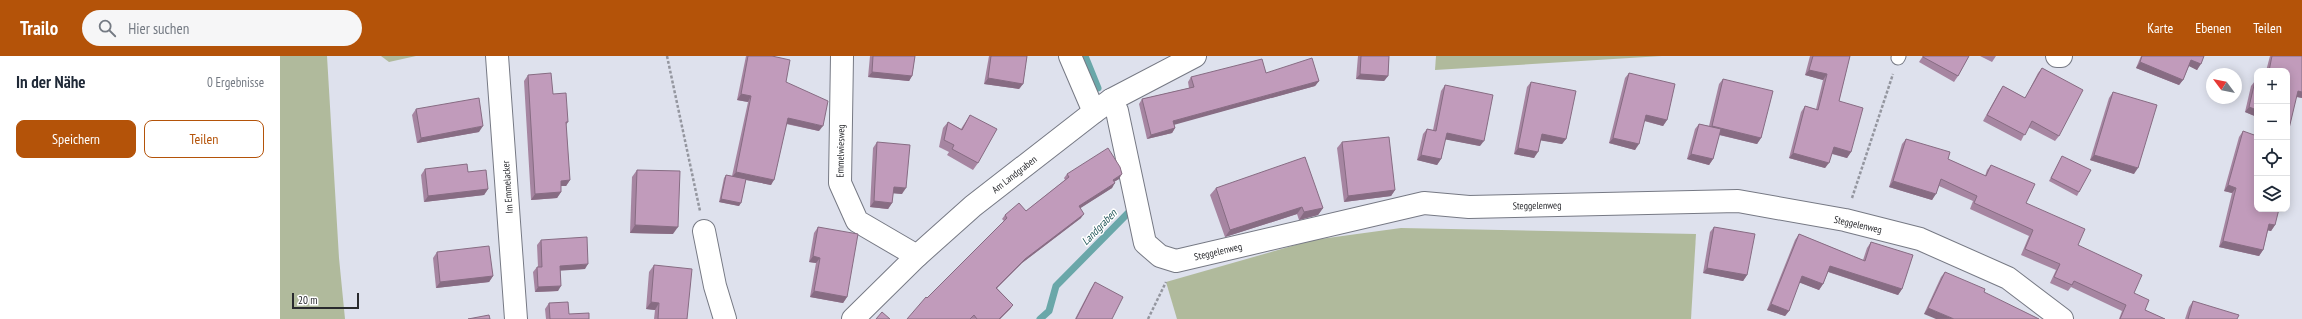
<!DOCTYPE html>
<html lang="de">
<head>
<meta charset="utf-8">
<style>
  body { margin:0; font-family:"PT Sans Narrow",sans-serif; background:#f6f6f7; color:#1f2937 }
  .controls { position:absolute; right:12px; top:12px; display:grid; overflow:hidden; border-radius:8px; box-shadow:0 2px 10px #0003 }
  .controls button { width:36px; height:36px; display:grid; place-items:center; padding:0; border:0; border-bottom:1px solid #e0e1e3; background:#fff; color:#1f2937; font:20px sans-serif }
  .compass { position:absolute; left:1926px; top:12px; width:36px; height:36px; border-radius:50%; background:#fff; box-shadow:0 2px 10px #0003; rotate:302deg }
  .scale { position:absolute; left:12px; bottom:10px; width:67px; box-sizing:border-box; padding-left:4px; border:2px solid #292a2e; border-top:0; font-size:11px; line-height:14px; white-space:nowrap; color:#292a2e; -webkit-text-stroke:3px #fff; paint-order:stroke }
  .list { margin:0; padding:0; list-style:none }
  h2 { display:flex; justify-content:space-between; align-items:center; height:52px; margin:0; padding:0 16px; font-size:17px }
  h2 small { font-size:13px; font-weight:400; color:#747a83 }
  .actions { display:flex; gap:8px; padding:12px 16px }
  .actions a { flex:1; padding:9px 0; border:1px solid #b45309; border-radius:8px; text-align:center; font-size:14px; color:#b45309 }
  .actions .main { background:#b45309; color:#fff }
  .icon { flex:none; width:22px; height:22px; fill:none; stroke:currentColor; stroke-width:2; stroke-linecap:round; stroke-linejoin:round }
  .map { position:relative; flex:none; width:2022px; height:263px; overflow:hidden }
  header { display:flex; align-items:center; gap:24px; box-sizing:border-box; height:56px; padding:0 20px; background:#b45309; color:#fff }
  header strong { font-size:19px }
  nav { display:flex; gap:22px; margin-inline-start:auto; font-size:14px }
  .search { width:280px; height:36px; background:#f6f6f7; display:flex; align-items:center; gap:10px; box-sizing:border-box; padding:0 14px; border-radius:22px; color:#747a83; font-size:15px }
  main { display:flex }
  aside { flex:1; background:#fff }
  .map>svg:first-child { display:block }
  .green { fill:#b0ba9c }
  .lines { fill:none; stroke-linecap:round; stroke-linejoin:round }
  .stream { stroke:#6aa7a9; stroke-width:7 }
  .service-casing { stroke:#767984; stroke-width:15 }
  .minor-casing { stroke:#767984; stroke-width:24 }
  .path { stroke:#94969f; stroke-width:2.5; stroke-dasharray:3 2; stroke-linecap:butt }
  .service { stroke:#fff; stroke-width:13 }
  .minor { stroke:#fff; stroke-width:22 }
  .wall { fill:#a685a1 }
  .shaded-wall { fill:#876c83 }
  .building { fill:#c19bbb; stroke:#876c83 }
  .labels { text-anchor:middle; stroke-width:3; stroke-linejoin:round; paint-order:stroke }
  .street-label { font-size:10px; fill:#292a2e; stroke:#fff }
  .water-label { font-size:11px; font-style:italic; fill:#1e5356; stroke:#fff }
</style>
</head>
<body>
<header>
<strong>Trailo</strong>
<div class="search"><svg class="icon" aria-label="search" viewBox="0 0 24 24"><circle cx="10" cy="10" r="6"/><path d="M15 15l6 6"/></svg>Hier suchen</div>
<nav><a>Karte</a><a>Ebenen</a><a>Teilen</a></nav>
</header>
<main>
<aside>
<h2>In der Nähe<small>0 Ergebnisse</small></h2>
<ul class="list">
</ul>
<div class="actions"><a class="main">Speichern</a><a>Teilen</a></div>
</aside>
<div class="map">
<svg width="2022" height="263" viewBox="0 0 2022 263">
  <rect width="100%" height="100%" fill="#dee1ed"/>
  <g class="green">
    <path d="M 0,0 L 47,0 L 59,202 L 65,263 L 0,263 Z"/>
    <path d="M 101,0 L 136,0 L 109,6 Z"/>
    <path d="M 1156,0 L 1382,0 L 1155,14 Z"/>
    <path d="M 1121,172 L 1416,178 L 1411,263 L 897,263 L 886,226 L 1033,184 Z"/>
  </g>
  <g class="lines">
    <g class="stream">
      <path d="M 805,0 L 818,32"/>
      <path d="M 760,263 L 769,255 L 776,230 L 852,153 L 851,151"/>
    </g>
    <defs>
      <path id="service" d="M 1618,2 L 1619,0"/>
      <g id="minor">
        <path d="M 217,0 L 236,263"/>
        <path d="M 562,0 L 560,127 L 577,165 L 637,200"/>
        <path d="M 790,0 L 814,56"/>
        <path d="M 1777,0 L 1781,0"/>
        <path d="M 831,44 L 837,55 L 865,187 L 880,200 L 896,205 L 1144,147 L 1189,151 L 1458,145 L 1565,164 L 1640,183 L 1728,222 L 1782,263"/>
        <path d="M 424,175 L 435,230 L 445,263"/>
        <path d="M 573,263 L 637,200 L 693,150 L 814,56 L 831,44 L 915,0"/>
      </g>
    </defs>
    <use href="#service" class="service-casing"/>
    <use href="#minor" class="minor-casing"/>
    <g class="path">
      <path d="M 387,0 L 420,155"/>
      <path d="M 1572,142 L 1613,18"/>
      <path d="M 868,263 L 886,226"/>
    </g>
    <use href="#service" class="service"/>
    <use href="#minor" class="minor"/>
  </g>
  <g class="wall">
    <path d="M 466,0 L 492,0 L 506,26 L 539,75 L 506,68 L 491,129 L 466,124 L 459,150 L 439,146 L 444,122 L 446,119 L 452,120 L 468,46 L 457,44 Z"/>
    <path d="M 590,0 L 635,0 L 632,20 L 629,25 L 588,21 Z"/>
    <path d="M 709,0 L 747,0 L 743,28 L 739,33 L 704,28 Z"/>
    <path d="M 1078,0 L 1109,0 L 1108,20 L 1104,25 L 1076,23 Z"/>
    <path d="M 1530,0 L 1570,0 L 1559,45 L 1571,96 L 1567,102 L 1552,98 L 1545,112 L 1509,102 L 1521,56 L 1525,50 L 1536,53 L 1543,24 L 1525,19 Z"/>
    <path d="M 1643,0 L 1689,0 L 1678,20 L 1674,26 L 1639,6 Z"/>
    <path d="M 1700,0 L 1716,0 L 1712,6 Z"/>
    <path d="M 1861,0 L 1924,0 L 1917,14 L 1909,10 L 1903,24 L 1899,29 L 1856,12 Z"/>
    <path d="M 1990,0 L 2022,0 L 2022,42 L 2016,41 L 2007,15 L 1986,15 Z"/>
    <path d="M 1762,12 L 1779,80 L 1775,85 L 1748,71 L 1741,85 L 1703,65 L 1719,36 L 1723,30 L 1745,42 L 1758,17 Z"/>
    <path d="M 986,17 L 1039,25 L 1035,30 L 894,68 L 895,72 L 892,77 L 867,83 L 859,48 L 862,43 L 909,32 L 908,26 L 911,21 Z"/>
    <path d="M 1349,17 L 1387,64 L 1383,70 L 1364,65 L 1355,94 L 1329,87 L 1345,22 Z"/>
    <path d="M 248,19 L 273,38 L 288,66 L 286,69 L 290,124 L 286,130 L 281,130 L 281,136 L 277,142 L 251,144 L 244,25 Z"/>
    <path d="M 1443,23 L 1481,82 L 1477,88 L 1439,79 L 1433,103 L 1429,109 L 1407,103 L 1415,73 L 1419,68 L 1429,70 L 1439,28 Z"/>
    <path d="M 1975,25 L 1977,61 L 1965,56 L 1971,30 Z"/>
    <path d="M 1251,26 L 1286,83 L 1282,88 L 1261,84 L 1254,102 L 1234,98 L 1247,31 Z"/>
    <path d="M 1165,29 L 1200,90 L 1165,83 L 1161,103 L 1157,109 L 1137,104 L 1143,78 L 1147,73 L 1153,74 L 1161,35 Z"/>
    <path d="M 1833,36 L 1854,118 L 1810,104 L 1829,42 Z"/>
    <path d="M 136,53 L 199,76 L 137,87 L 132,59 Z"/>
    <path d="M 690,59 L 698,107 L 693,114 L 667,99 L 669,96 L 659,91 L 663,72 L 668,66 L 681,73 Z"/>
    <path d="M 1963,75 L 1976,143 L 1995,169 L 1991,175 L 1988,174 L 1983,194 L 1979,200 L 1939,191 L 1952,137 L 1944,135 L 1959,81 Z"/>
    <path d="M 1626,83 L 1668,103 L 1705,120 L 1707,114 L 1711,109 L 1746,147 L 1854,237 L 1865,254 L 1885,263 L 1839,263 L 1842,255 L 1791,231 L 1788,235 L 1770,227 L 1776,214 L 1741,199 L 1749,180 L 1690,153 L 1693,145 L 1659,130 L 1652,144 L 1609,131 L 1622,88 Z"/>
    <path d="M 597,86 L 622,138 L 613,137 L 612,147 L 608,153 L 590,151 L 593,92 Z"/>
    <path d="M 1062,86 L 1115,134 L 1111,140 L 1064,146 L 1057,92 Z"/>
    <path d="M 1782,100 L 1799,136 L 1797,140 L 1769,125 Z"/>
    <path d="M 145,113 L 188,116 L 208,133 L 204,139 L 144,146 L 141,119 Z"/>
    <path d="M 357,114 L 393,178 L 350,177 L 352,121 Z"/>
    <path d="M 787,118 L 839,123 L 834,126 L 832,132 L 800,152 L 801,162 L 742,207 L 717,232 L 733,249 L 730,253 L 720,263 L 627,263 L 724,165 L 722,163 L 725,159 L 746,155 L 785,124 L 784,122 Z"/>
    <path d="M 936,132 L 1043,152 L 1038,159 L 1019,164 L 1017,158 L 945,181 L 930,139 Z"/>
    <path d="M 538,171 L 567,241 L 563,247 L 530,241 L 536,207 L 529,206 L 534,177 Z"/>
    <path d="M 1434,171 L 1467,219 L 1463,225 L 1423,217 L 1430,176 Z"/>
    <path d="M 1519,178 L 1583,204 L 1587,192 L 1591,186 L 1622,233 L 1618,239 L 1548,216 L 1543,228 L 1539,234 L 1519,226 L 1509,255 L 1505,260 L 1487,254 L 1515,184 Z"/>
    <path d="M 261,184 L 305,213 L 280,214 L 278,235 L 255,236 L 253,216 L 257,211 L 258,211 L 257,189 Z"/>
    <path d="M 157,196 L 213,220 L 209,226 L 156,232 L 153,202 Z"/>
    <path d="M 374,209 L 407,263 L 374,263 L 375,254 L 366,253 L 369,216 Z"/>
    <path d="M 1665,216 L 1704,236 L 1644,258 L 1661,221 Z"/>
    <path d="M 815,226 L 832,263 L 795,263 L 810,234 Z"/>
    <path d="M 1913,245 L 1957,263 L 1905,263 L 1909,251 Z"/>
    <path d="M 269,247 L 289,258 L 309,263 L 266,263 L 265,253 Z"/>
  </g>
  <g class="shaded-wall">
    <path d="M 1911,4 L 1921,8 L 1917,14 L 1907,9 Z"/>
    <path d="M 1860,6 L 1903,24 L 1899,29 L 1856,12 Z"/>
    <path d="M 1529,14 L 1547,18 L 1543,24 L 1525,19 Z"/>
    <path d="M 592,16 L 632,20 L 629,25 L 588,21 Z"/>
    <path d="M 1080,18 L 1108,20 L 1104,25 L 1076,23 Z"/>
    <path d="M 708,22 L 743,28 L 739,33 L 704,28 Z"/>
    <path d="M 1039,25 L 1035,30 L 890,70 L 893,65 Z"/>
    <path d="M 2018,35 L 2022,36 L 2022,42 L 2014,40 Z"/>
    <path d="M 461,38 L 471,40 L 468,46 L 457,44 Z"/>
    <path d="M 1969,51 L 1977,54 L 1977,61 L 1965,56 Z"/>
    <path d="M 1366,59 L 1387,64 L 1383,70 L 1362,64 Z"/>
    <path d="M 508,62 L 543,70 L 539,75 L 504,67 Z"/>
    <path d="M 203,70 L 199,76 L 137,87 L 141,82 Z"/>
    <path d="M 1432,70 L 1481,82 L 1477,88 L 1428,76 Z"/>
    <path d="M 895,72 L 892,77 L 867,83 L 871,79 Z"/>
    <path d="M 1167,77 L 1204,85 L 1200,90 L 1163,83 Z"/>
    <path d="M 1262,78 L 1286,83 L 1282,88 L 1258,84 Z"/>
    <path d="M 1333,82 L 1359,88 L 1355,94 L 1329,87 Z"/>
    <path d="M 1554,91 L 1571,96 L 1567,102 L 1550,97 Z"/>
    <path d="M 1238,92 L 1258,96 L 1254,102 L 1234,98 Z"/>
    <path d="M 1513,97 L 1549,107 L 1545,112 L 1509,102 Z"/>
    <path d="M 1411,98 L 1433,103 L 1429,109 L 1407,103 Z"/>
    <path d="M 1141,99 L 1161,103 L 1157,109 L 1137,104 Z"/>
    <path d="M 1814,99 L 1858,112 L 1854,118 L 1810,104 Z"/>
    <path d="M 456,116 L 494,124 L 491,129 L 452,121 Z"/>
    <path d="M 842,118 L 839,123 L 830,128 L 833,124 Z"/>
    <path d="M 290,124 L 286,130 L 277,130 L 281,125 Z"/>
    <path d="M 1613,125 L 1656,138 L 1652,144 L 1609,131 Z"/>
    <path d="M 835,127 L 832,132 L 796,155 L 799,150 Z"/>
    <path d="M 1948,129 L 1956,132 L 1952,137 L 1944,135 Z"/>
    <path d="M 614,131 L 626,132 L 622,138 L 610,137 Z"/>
    <path d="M 208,133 L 204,139 L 144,146 L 148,140 Z"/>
    <path d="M 1115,134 L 1111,140 L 1064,146 L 1068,140 Z"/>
    <path d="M 281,136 L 277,142 L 251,144 L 255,138 Z"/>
    <path d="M 441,143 L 461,147 L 459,150 L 439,146 Z"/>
    <path d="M 594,145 L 612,147 L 608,153 L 590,151 Z"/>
    <path d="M 1022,151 L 1017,158 L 945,181 L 950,174 Z"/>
    <path d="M 1043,152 L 1038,159 L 1019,164 L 1024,156 Z"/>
    <path d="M 804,158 L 801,162 L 742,207 L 713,236 L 716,232 L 745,203 Z"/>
    <path d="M 1989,168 L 1995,169 L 1991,175 L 1985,174 Z"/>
    <path d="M 355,169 L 398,171 L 393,178 L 350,177 Z"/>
    <path d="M 1943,185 L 1983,194 L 1979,200 L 1939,191 Z"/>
    <path d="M 533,200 L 540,202 L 536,207 L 529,206 Z"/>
    <path d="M 308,208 L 305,213 L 276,215 L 280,210 Z"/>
    <path d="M 1550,210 L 1622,233 L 1618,239 L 1546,215 Z"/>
    <path d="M 1427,212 L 1467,219 L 1463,225 L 1423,217 Z"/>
    <path d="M 213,220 L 209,226 L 156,232 L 160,226 Z"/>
    <path d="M 1522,220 L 1543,228 L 1539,234 L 1518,226 Z"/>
    <path d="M 281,230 L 278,235 L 255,236 L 258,231 Z"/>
    <path d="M 534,235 L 567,241 L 563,247 L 530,241 Z"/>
    <path d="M 371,246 L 379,247 L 375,254 L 366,253 Z"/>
    <path d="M 1491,248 L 1509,255 L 1505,260 L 1487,254 Z"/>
    <path d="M 733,249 L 730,253 L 720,263 L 719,263 Z"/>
    <path d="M 1648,252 L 1674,263 L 1656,263 L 1644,258 Z"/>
  </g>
  <g class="building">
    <path d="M 468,0 L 492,0 L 510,4 L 506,26 L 548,45 L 543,70 L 508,62 L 494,124 L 456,116 L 471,40 L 461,38 Z"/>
    <path d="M 593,0 L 635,0 L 632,20 L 592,16 Z"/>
    <path d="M 711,0 L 747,0 L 743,28 L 708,22 Z"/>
    <path d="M 1081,0 L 1109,0 L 1108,20 L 1080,18 Z"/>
    <path d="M 1533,0 L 1570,0 L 1559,45 L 1583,52 L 1571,96 L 1554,91 L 1549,107 L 1513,97 L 1525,50 L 1538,54 L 1547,18 L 1529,14 Z"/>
    <path d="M 1643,0 L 1689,0 L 1678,20 L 1643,1 Z"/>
    <path d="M 1862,0 L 1924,0 L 1921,8 L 1911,4 L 1903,24 L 1860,6 Z"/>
    <path d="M 1992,0 L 2022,0 L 2022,36 L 2018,35 L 2007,81 L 2007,15 L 1989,15 Z"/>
    <path d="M 1032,2 L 1039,25 L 893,65 L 895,72 L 871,79 L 862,43 L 914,31 L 911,21 L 982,3 L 986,17 Z"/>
    <path d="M 1762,12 L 1803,34 L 1779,80 L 1752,65 L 1745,79 L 1707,59 L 1723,30 L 1745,42 Z"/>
    <path d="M 271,17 L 273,38 L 286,37 L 288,66 L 286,66 L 290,124 L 281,125 L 281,136 L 255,138 L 248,19 Z"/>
    <path d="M 1349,17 L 1395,28 L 1387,64 L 1366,59 L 1359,88 L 1333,82 Z"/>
    <path d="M 1443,23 L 1493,35 L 1481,82 L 1432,70 Z"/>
    <path d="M 1975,25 L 1977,25 L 1977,54 L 1969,51 Z"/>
    <path d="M 1251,26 L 1296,35 L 1286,83 L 1262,78 L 1258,96 L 1238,92 Z"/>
    <path d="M 1165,29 L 1213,39 L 1204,85 L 1167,77 L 1161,103 L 1141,99 L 1147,73 L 1156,75 Z"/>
    <path d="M 1833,36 L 1877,49 L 1858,112 L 1814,99 Z"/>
    <path d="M 199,42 L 203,70 L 141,82 L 136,53 Z"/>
    <path d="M 690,59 L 717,73 L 698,107 L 672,93 L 674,89 L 664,84 L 668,66 L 682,74 Z"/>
    <path d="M 1419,68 L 1441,73 L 1433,103 L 1411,98 Z"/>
    <path d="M 1963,75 L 1977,80 L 1977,138 L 1976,143 L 1977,143 L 1977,153 L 1999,153 L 1995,169 L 1989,168 L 1983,194 L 1943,185 L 1956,132 L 1948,129 Z"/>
    <path d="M 1109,81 L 1115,134 L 1068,140 L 1062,86 Z"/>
    <path d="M 1626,83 L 1670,96 L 1668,103 L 1706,120 L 1711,109 L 1755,128 L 1746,147 L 1805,173 L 1798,189 L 1862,219 L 1854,237 L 1869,244 L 1865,254 L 1885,263 L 1840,263 L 1846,249 L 1794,225 L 1792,229 L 1774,221 L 1780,208 L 1745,193 L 1753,174 L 1694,147 L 1697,140 L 1661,123 L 1656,138 L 1613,125 Z"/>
    <path d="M 597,86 L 630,89 L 626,132 L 614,131 L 612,147 L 594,145 Z"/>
    <path d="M 828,92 L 840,111 L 842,118 L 833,124 L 835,127 L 799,150 L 804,158 L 745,203 L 716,232 L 733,249 L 719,263 L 697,263 L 694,259 L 690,263 L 627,263 L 646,241 L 647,242 L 727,162 L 725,159 L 739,147 L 746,155 L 789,121 L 787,118 Z"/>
    <path d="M 1782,100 L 1811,114 L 1799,136 L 1771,122 Z"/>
    <path d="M 1025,101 L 1043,152 L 1024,156 L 1022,151 L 950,174 L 936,132 Z"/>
    <path d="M 187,108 L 188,116 L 206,114 L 208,133 L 148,140 L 145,113 Z"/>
    <path d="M 357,114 L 400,115 L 398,171 L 355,169 Z"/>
    <path d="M 446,119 L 466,123 L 461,147 L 441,143 Z"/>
    <path d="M 538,171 L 578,178 L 567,241 L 534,235 L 540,202 L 533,200 Z"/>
    <path d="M 1434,171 L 1475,178 L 1467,219 L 1427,212 Z"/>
    <path d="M 1519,178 L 1585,205 L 1591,186 L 1633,199 L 1622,233 L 1550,210 L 1543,228 L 1522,220 L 1509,255 L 1491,248 Z"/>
    <path d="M 307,181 L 308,208 L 280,210 L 281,230 L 258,231 L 257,211 L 262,211 L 261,184 Z"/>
    <path d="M 209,190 L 213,220 L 160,226 L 157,196 Z"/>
    <path d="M 374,209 L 412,213 L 407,263 L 378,263 L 379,247 L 371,246 Z"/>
    <path d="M 1665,216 L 1705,233 L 1704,236 L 1759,263 L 1674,263 L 1648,252 Z"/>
    <path d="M 815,226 L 843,241 L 832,263 L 796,263 Z"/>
    <path d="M 1913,245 L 1959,259 L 1957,263 L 1908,263 Z"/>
    <path d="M 288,246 L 289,258 L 309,257 L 309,263 L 270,263 L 269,247 Z"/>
    <path d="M 602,256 L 610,263 L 596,263 Z"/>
    <path d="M 209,259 L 210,263 L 188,263 Z"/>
  </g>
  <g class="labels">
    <g class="street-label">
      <text transform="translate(560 95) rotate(-89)" y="4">Emmelwiesweg</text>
      <text transform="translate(734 118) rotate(-38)" y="4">Am Landgraben</text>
      <text transform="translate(227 131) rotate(-94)" y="4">Im Emmelacker</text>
      <text transform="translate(1257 149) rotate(-1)" y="4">Steggelenweg</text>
      <text transform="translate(1578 168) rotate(13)" y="4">Steggelenweg</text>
      <text transform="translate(938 195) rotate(-13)" y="4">Steggelenweg</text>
    </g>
    <g class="water-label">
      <text transform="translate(819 171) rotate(-46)" y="4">Landgraben</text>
    </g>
  </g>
</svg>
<div class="controls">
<button>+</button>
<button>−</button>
<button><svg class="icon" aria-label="locate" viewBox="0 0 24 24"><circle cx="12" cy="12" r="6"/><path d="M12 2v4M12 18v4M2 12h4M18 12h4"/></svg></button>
<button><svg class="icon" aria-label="layers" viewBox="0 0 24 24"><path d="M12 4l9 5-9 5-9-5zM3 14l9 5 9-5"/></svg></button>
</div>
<svg class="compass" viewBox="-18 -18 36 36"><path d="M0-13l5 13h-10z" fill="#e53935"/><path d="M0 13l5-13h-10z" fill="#747a83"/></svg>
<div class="scale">20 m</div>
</div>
</main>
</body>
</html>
